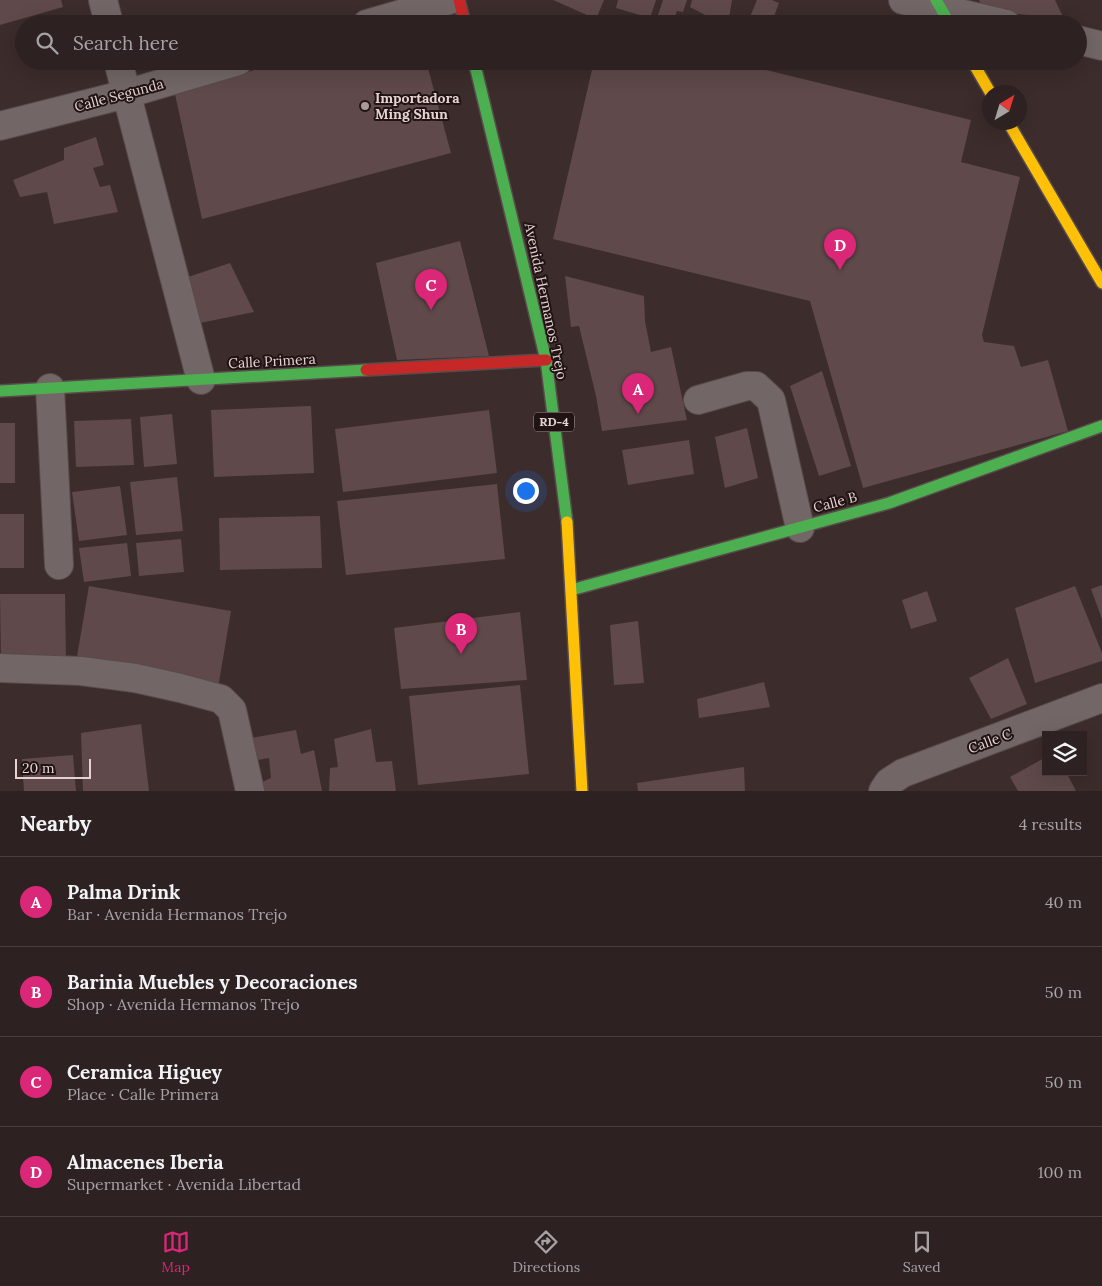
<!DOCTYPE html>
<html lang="en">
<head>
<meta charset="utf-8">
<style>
  body { margin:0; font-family:Lora,serif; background:#35292a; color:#f1f3f6 }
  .controls { position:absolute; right:15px; bottom:15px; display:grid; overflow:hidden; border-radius:0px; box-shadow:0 5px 20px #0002 }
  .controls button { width:45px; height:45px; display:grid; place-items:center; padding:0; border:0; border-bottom:1px solid #483e3f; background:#2d2121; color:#f1f3f6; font:25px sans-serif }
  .compass { position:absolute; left:982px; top:85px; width:45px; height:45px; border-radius:50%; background:#2d2121; box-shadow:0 5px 20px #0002; rotate:38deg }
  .scale { position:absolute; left:15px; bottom:12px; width:76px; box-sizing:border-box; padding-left:5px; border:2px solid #e7d2d2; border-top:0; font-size:14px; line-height:18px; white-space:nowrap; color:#e7d2d2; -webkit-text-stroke:4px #201313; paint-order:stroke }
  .you { position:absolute; left:525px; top:490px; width:18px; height:18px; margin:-12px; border:4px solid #fff; border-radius:50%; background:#1a73e8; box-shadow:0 0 0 8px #1a73e833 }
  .badge { display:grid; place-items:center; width:32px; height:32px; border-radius:50%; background:#db2777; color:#fff; font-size:16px; font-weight:700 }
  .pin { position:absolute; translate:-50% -41px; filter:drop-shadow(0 1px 2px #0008) }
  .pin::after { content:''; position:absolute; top:26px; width:18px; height:15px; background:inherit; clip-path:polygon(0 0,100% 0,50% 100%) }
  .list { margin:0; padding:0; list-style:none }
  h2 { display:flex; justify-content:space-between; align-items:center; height:65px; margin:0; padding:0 20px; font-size:21px }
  h2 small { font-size:16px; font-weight:400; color:#a7a3a5 }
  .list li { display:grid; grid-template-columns:32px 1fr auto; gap:15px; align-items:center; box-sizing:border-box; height:90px; padding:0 20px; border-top:1px solid #483e3f }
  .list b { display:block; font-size:19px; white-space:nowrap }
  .list p { margin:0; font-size:16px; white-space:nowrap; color:#a7a3a5 }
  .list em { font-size:16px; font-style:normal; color:#a7a3a5 }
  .icon { flex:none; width:28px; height:28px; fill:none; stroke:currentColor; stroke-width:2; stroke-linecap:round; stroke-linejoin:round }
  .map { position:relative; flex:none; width:1102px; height:791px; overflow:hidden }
  .search { position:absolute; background:#2d2121; box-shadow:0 5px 20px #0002; left:15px; right:15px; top:15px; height:55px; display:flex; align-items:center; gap:12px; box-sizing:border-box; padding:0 18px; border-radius:28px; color:#a7a3a5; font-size:19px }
  .sheet { height:425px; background:#2d2121 }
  nav { display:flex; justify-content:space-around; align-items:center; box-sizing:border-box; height:70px; border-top:1px solid #483e3f; background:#2d2121; font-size:14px; color:#a7a3a5 }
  nav a { display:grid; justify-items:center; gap:2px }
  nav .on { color:#db2777 }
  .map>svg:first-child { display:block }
  .building { fill:#5f494a }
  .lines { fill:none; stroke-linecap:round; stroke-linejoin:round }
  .street-casing { stroke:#594b4b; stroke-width:30 }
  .fast-casing { stroke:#594b4b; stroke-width:14 }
  .slow-casing { stroke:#594b4b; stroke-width:14 }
  .jam-casing { stroke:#594b4b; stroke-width:14 }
  .street { stroke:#726666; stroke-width:28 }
  .fast { stroke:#4caf50; stroke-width:11 }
  .slow { stroke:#ffc107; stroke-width:11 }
  .jam { stroke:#c62828; stroke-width:11 }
  .poi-dot { fill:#ab9898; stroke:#201313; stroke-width:2 }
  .labels { text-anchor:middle; stroke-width:4; stroke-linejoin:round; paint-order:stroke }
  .shield { fill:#201313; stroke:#ab9999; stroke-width:1 }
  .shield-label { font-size:12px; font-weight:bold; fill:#e7d2d2 }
  .street-label { font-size:14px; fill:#e7d2d2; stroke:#201313 }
  .poi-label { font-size:14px; font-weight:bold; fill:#e7d2d2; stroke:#201313; text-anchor:start }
</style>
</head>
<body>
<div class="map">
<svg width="1102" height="791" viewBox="0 0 1102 791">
  <rect width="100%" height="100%" fill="#3c2c2c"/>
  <g class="building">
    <path d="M 0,0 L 61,0 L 63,7 L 0,25 Z"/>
    <path d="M 553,0 L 604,0 L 596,19 Z"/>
    <path d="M 618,0 L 656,0 L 650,18 L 616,8 Z"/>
    <path d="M 663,0 L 687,0 L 683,12 L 677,11 L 672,24 L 661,24 L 656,21 Z"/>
    <path d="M 692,0 L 732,0 L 728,24 L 704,24 L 707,16 L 690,7 Z"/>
    <path d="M 757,0 L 772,0 L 779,3 L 771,24 L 747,24 Z"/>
    <path d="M 979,0 L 1055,0 L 1064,19 L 983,10 Z"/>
    <path d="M 284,61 L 426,61 L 451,153 L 202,219 L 175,94 Z"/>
    <path d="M 594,61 L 729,61 L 971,120 L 961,162 L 1020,177 L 982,335 L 984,342 L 1014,346 L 1021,367 L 1048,360 L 1068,431 L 863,488 L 810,301 L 553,239 Z"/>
    <path d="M 96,137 L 104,165 L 93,168 L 100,187 L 110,185 L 118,212 L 54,224 L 47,192 L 20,197 L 13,180 L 64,160 L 64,148 Z"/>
    <path d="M 460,241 L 489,356 L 397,360 L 376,263 Z"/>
    <path d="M 230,263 L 254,312 L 200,323 L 188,277 Z"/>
    <path d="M 565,276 L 644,296 L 645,321 L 651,352 L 671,347 L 687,420 L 602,431 L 596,396 L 579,326 L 571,327 Z"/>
    <path d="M 822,371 L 851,466 L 819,476 L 790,386 Z"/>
    <path d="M 311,406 L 314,473 L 214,477 L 211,410 Z"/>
    <path d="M 489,410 L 497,473 L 343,492 L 335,429 Z"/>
    <path d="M 172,414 L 177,464 L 144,467 L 140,417 Z"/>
    <path d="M 131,419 L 134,465 L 76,467 L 74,421 Z"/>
    <rect x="0" y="423" width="15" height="60"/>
    <path d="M 747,428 L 758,478 L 725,488 L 715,437 Z"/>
    <path d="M 689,440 L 694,474 L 628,485 L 622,450 Z"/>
    <path d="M 177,477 L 183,531 L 136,535 L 130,482 Z"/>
    <path d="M 497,484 L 505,559 L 346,575 L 337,501 Z"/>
    <path d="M 120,486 L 127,535 L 79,541 L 72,492 Z"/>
    <rect x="0" y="514" width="24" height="54"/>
    <path d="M 320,516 L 322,568 L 220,570 L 219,518 Z"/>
    <path d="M 181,539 L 184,572 L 139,576 L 136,543 Z"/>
    <path d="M 127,543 L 131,576 L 84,582 L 79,548 Z"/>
    <path d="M 1102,585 L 1102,619 L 1091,589 Z"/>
    <path d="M 89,586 L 231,611 L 217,694 L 75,668 Z"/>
    <path d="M 1075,586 L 1102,653 L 1102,661 L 1035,683 L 1015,608 Z"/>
    <path d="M 927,591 L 937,621 L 911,629 L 902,600 Z"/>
    <path d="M 0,594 L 65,594 L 66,663 L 1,664 Z"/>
    <path d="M 520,612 L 527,680 L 401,689 L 394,628 Z"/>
    <path d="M 638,621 L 644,683 L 614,685 L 610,625 Z"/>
    <path d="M 1008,658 L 1027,704 L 991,719 L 969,678 Z"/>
    <path d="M 764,682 L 770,707 L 699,718 L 697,699 Z"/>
    <path d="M 520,685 L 529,774 L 418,785 L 409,696 Z"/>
    <path d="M 141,724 L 149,791 L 83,791 L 81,733 Z"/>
    <path d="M 371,729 L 376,762 L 392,761 L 396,791 L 329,791 L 330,768 L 338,767 L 334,739 Z"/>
    <path d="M 296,730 L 301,754 L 314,750 L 322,791 L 261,791 L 260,783 L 271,778 L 269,758 L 253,761 L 251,738 Z"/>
    <path d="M 73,755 L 76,791 L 24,791 L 22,759 Z"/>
    <path d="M 1046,757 L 1046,772 L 1066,772 L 1076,791 L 1018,791 L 1010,777 Z"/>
    <path d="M 744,767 L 745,791 L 638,791 L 637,783 Z"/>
  </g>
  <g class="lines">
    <defs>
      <g id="street">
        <path d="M 103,0 L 109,24"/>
        <path d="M 903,0 L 1006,24"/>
        <path d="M 367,24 L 449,0"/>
        <path d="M 1078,40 L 1102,46"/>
        <path d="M 118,61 L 201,380"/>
        <path d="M 0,126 L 126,94 L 238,61"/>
        <path d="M 50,388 L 59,565"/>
        <path d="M 698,400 L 747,386 L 756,386 L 771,400 L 800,528"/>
        <path d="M 0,668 L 81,671 L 135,678 L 180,688 L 221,699 L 232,710 L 250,791"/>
        <path d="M 883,791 L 889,782 L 903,773 L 1102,698"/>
      </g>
      <g id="fast">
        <path d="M 936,0 L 950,24"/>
        <path d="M 474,61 L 546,360 L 567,522"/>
        <path d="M 0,391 L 366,370"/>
        <path d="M 571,590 L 889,503 L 1102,426"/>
      </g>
      <g id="slow">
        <path d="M 972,61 L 990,92"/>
        <path d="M 1008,122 L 1102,283"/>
        <path d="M 567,522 L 582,791"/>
      </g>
      <g id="jam">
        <path d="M 459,0 L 465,24"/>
        <path d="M 366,370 L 546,360"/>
      </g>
    </defs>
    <use href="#street" class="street-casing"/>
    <use href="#fast" class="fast-casing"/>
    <use href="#slow" class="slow-casing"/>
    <use href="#jam" class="jam-casing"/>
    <use href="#street" class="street"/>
    <use href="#fast" class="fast"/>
    <use href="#slow" class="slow"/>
    <use href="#jam" class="jam"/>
  </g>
  <circle class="poi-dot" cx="365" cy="106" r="5"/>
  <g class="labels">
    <rect class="shield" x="534" y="412.5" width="40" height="19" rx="4"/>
    <g class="shield-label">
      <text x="554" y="426">RD-4</text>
    </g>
    <g class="street-label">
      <text transform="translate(119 95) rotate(-15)" y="5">Calle Segunda</text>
      <text transform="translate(546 301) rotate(78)" y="5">Avenida Hermanos Trejo</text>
      <text transform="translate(272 361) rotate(-3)" y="5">Calle Primera</text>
      <text transform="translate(835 502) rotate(-15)" y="5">Calle B</text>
      <text transform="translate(990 741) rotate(-21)" y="5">Calle C</text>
    </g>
    <g class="poi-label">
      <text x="375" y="103">Importadora<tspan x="375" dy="16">Ming Shun</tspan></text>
    </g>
  </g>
</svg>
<div class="controls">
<button><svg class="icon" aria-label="layers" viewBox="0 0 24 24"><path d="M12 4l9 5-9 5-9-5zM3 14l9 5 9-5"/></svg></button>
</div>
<svg class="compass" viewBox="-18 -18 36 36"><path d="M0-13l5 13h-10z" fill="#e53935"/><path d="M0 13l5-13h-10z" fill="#a7a3a5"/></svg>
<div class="scale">20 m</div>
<div class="you"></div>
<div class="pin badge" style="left:638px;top:414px">A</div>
<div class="pin badge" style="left:461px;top:654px">B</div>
<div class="pin badge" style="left:431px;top:310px">C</div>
<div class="pin badge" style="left:840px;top:270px">D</div>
<div class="search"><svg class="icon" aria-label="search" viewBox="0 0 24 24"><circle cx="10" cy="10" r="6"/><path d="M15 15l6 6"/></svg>Search here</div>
</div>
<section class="sheet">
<h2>Nearby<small>4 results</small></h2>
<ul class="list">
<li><span class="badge">A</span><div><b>Palma Drink</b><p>Bar · Avenida Hermanos Trejo</p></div><em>40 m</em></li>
<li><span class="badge">B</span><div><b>Barinia Muebles y Decoraciones</b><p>Shop · Avenida Hermanos Trejo</p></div><em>50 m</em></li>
<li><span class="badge">C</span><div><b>Ceramica Higuey</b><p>Place · Calle Primera</p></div><em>50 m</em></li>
<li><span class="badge">D</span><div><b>Almacenes Iberia</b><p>Supermarket · Avenida Libertad</p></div><em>100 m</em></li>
</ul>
</section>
<nav>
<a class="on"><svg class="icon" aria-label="map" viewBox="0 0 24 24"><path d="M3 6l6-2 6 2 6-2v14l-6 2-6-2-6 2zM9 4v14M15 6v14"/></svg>Map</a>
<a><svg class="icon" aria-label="directions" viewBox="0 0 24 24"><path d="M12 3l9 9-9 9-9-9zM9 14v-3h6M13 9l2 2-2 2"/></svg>Directions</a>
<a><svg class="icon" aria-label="saved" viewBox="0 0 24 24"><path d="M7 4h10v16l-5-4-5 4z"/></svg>Saved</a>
</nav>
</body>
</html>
